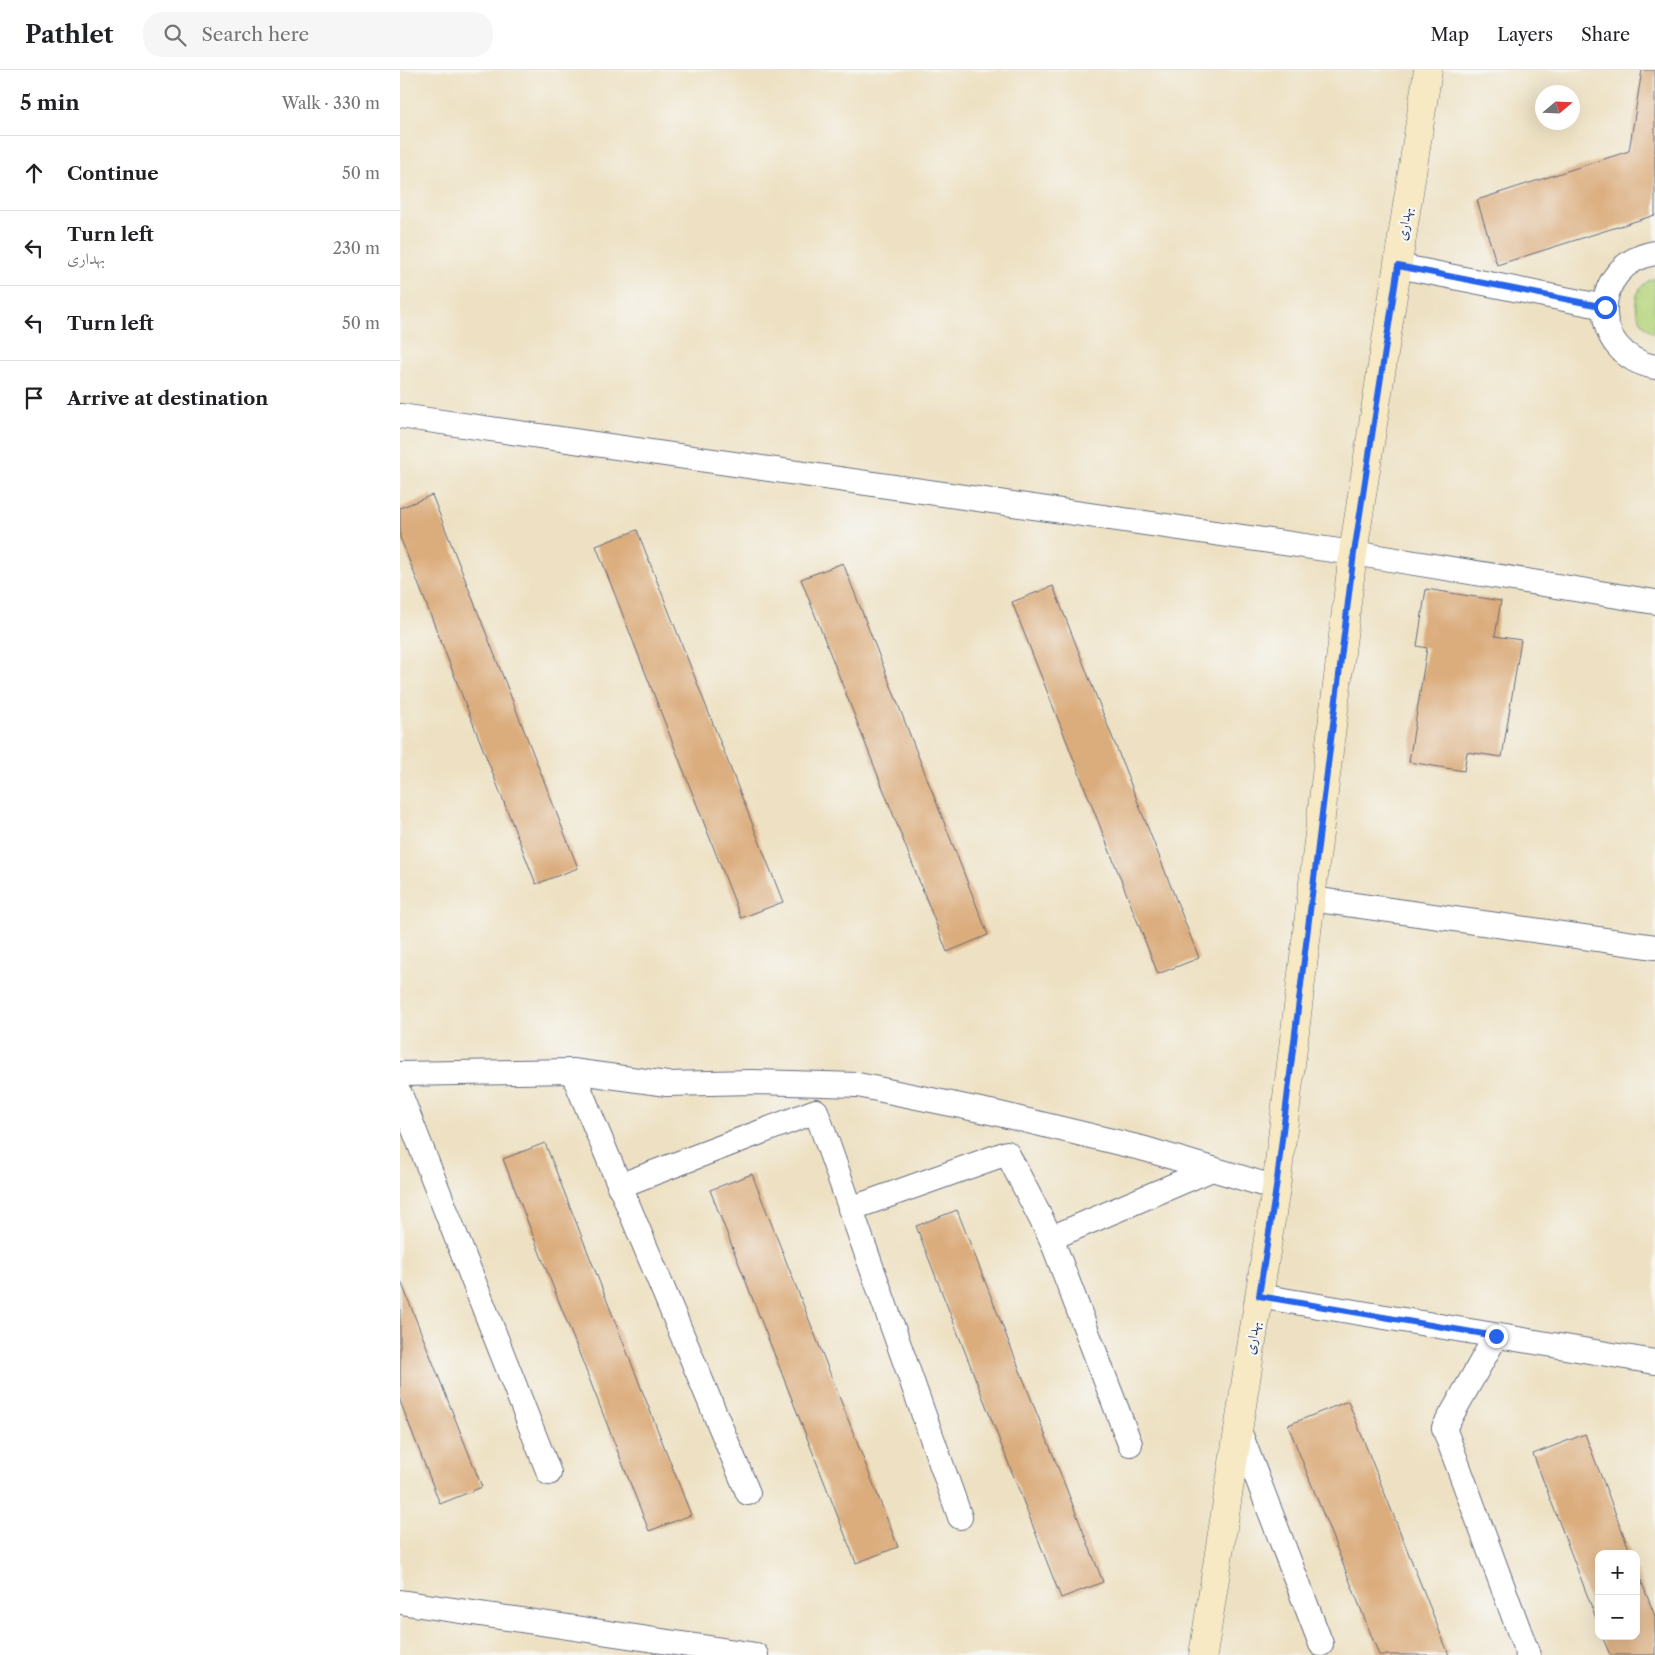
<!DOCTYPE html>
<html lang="en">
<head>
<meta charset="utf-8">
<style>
  body { margin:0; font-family:"Libre Caslon Text",Amiri,serif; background:#f6f6f6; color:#202124 }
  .controls { position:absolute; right:15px; bottom:15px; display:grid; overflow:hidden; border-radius:10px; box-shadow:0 5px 20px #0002 }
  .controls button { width:45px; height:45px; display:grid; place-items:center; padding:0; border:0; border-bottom:1px solid #e0e0e0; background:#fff; color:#202124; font:25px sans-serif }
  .compass { position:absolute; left:1135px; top:15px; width:45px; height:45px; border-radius:50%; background:#fff; box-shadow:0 5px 20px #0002; rotate:71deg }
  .stop { position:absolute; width:15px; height:15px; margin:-11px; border:4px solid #2563eb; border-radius:50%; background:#fff }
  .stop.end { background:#2563eb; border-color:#fff; box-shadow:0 1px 5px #0008 }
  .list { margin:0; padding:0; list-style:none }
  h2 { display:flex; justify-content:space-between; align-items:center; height:65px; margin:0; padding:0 20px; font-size:21px }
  h2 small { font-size:16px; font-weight:400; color:#757577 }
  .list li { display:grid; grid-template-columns:32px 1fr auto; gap:15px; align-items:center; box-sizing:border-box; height:75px; padding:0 20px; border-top:1px solid #e0e0e0 }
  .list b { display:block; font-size:19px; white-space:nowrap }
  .list p { margin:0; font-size:16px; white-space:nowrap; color:#757577 }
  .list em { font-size:16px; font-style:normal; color:#757577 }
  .icon { flex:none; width:28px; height:28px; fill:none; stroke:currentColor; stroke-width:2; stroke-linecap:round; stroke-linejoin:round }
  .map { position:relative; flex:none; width:1255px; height:1585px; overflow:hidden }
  header { display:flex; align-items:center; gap:30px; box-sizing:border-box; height:70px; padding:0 25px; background:#fff; border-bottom:1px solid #e0e0e0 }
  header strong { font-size:24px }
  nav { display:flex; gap:28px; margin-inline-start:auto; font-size:18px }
  .search { width:350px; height:45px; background:#f6f6f6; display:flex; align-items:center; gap:12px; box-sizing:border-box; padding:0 18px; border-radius:20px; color:#757577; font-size:19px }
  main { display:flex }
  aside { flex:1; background:#fff }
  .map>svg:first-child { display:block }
  .green { fill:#b5d47b; stroke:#68826c }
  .building { fill:#dbac7b }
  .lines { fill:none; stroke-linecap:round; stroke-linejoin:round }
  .street-casing { stroke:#656d81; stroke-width:26 }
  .secondary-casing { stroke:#656d81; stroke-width:29 }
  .street { stroke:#fff; stroke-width:24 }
  .secondary { stroke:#f6e9c3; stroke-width:28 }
  .route { stroke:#2563eb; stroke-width:6 }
  .labels { text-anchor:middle; stroke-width:4.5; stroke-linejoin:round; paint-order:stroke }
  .street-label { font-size:14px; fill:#1b2f5e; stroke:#f6f6f2 }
</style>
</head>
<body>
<header>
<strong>Pathlet</strong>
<div class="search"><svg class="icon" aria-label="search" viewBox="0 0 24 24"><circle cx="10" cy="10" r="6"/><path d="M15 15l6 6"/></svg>Search here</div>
<nav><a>Map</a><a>Layers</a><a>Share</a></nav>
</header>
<main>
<aside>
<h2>5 min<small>Walk · 330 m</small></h2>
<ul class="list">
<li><svg class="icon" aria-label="ahead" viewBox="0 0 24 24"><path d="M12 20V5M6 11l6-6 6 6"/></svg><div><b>Continue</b></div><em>50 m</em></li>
<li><svg class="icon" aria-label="left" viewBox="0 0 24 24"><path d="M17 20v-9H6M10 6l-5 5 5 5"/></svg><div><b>Turn left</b><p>بهداری</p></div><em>230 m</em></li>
<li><svg class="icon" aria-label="left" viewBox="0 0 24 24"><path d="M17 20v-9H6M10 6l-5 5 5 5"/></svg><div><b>Turn left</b></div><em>50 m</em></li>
<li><svg class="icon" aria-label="arrive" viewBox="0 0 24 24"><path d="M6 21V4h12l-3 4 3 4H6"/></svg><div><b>Arrive at destination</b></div></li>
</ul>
</aside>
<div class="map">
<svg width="1255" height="1585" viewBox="0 0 1255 1585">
  <rect width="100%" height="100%" fill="#f6f6f2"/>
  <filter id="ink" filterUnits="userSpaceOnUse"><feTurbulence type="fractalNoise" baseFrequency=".02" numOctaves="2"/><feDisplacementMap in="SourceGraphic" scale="10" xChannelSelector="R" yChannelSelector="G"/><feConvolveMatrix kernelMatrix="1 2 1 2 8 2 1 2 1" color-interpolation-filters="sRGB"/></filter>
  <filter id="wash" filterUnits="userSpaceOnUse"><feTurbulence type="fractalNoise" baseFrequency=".0096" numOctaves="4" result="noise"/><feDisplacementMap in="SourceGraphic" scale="20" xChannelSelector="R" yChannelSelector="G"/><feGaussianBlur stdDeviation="1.12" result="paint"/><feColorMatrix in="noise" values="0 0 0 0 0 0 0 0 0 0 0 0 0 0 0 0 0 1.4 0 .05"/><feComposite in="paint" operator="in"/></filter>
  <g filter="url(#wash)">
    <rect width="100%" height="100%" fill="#eee1c3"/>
    <path class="green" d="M 1255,208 L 1255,264 C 1232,252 1227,217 1255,208 Z"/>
    <g id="blocks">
      <g class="building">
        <path d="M 1242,0 L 1255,0 L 1255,145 L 1097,195 L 1077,130 L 1229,81 Z"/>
        <path d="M 32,425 L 178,798 L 136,814 L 0,467 L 0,438 Z"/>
        <path d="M 237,460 L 383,832 L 341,848 L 196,476 Z"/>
        <path d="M 443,493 L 588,865 L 547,882 L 401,509 Z"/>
        <path d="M 653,516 L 799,888 L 758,904 L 612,532 Z"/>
        <path d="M 1026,519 L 1101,531 L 1095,566 L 1121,570 L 1102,687 L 1067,682 L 1064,701 L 1009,692 L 1027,578 L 1017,576 Z"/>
        <path d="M 145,1073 L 291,1445 L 249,1461 L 103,1089 Z"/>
        <path d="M 352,1104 L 498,1477 L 456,1493 L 310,1120 Z"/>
        <path d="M 557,1140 L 703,1512 L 661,1528 L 516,1156 Z"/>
        <path d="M 0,1209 L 82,1417 L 40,1434 L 0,1331 Z"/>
        <path d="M 948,1331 L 1049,1585 L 979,1585 L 888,1355 Z"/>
        <path d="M 1185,1364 L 1231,1484 L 1199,1484 L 1199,1556 L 1133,1384 Z"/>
        <path d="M 1236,1498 L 1255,1546 L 1255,1585 L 1210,1585 L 1202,1566 L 1236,1566 Z"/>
      </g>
    </g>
  </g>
  <g filter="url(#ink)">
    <use href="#blocks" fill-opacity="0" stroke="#656d81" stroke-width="1"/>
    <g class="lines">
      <defs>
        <g id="street">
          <path d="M 1255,183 C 1189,194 1187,284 1255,297"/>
          <path d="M 998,196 L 1205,237"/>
          <path d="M 0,346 L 953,483 L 1255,532"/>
          <path d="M 911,829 L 1255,877"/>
          <path d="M 172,1001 L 348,1423"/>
          <path d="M 0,1004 L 172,1001 L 267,1014 L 352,1012 L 458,1015 L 595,1043 L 745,1079 L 876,1118"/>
          <path d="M 0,1024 L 149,1403"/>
          <path d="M 219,1116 L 416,1041 L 560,1447"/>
          <path d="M 450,1139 L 607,1083 L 651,1168 L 730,1374"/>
          <path d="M 651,1168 L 812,1099"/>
          <path d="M 859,1226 L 1255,1292"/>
          <path d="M 1096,1266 L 1044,1358 L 1128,1585"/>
          <path d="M 838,1358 L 921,1574"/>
          <path d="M 0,1532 L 356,1585"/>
        </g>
        <path id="secondary" d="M 803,1585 L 876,1118 L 953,483 L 1028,0"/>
      </defs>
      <use href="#street" class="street-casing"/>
      <use href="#secondary" class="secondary-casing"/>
      <use href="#street" class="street"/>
      <use href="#secondary" class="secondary"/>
    </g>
  </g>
  <g class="lines" filter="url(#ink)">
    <path class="route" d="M 1096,1266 L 859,1226 L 876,1118 L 954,483 L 998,196 L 1205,237"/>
  </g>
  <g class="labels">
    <g class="street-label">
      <text transform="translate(1004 154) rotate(-81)" y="5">بهداری</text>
      <text transform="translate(852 1268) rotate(-81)" y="5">بهداری</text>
    </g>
  </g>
</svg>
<div class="controls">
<button>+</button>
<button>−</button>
</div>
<svg class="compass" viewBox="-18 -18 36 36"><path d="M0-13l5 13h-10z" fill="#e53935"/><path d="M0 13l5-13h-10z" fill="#757577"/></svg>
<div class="stop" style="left:1205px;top:237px"></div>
<div class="stop end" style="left:1096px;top:1266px"></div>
</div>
</main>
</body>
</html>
